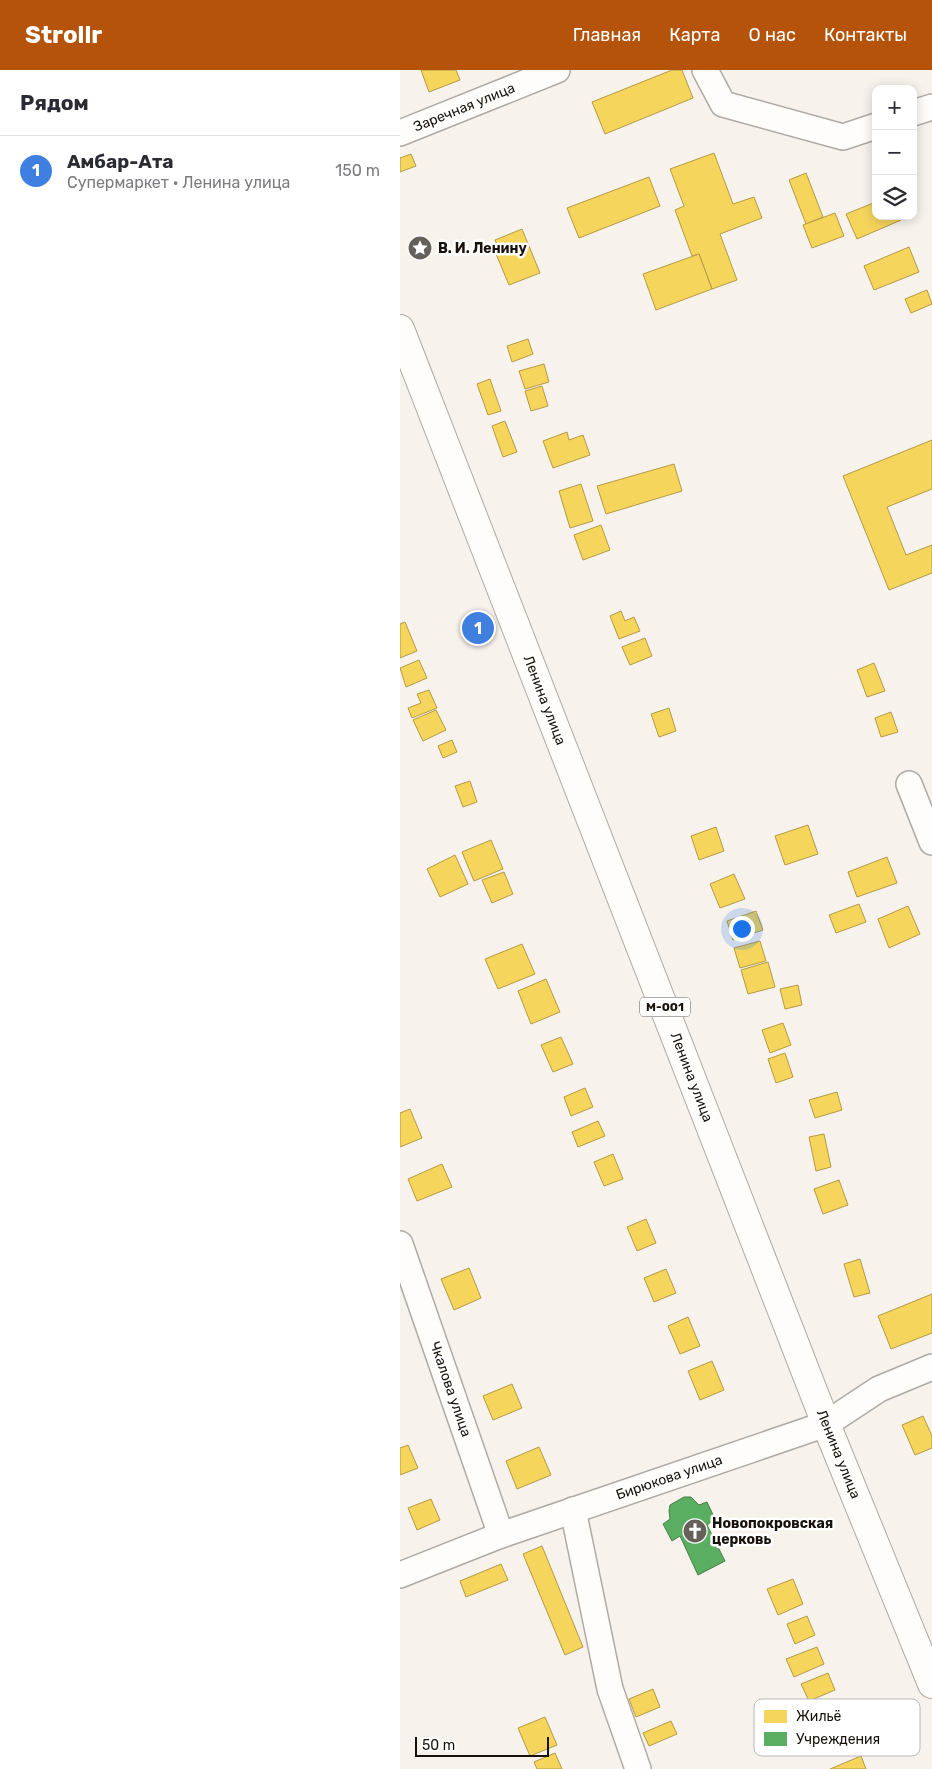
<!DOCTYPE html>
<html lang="ru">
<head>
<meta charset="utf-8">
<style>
  body { margin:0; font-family:Rubik,sans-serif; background:#f2f2f3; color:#2b2b33 }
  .controls { position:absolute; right:15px; top:15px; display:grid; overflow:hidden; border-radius:10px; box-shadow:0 2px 12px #0003 }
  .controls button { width:45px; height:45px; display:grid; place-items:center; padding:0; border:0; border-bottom:1px solid #e1e1e2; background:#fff; color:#2b2b33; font:25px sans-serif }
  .scale { position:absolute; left:15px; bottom:12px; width:134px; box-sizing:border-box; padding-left:5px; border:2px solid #18120b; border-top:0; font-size:14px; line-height:18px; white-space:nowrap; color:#18120b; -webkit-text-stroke:4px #fff; paint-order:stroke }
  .you { position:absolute; left:341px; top:858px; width:18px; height:18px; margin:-12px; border:4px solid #fff; border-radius:50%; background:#1a73e8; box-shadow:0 0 0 8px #1a73e833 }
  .badge { display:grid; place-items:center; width:32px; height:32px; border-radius:50%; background:#b45309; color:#fff; font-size:16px; font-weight:700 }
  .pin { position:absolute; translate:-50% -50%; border:2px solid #fff; box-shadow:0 1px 5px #0006 }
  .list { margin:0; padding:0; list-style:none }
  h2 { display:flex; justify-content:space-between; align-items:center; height:65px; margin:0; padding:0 20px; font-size:21px }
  h2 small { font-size:16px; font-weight:400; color:#7c7c81 }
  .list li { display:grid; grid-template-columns:32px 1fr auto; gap:15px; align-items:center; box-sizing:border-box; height:70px; padding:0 20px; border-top:1px solid #e1e1e2 }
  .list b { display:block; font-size:19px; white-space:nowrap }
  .list p { margin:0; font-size:16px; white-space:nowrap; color:#7c7c81 }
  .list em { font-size:16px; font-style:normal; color:#7c7c81 }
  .icon { flex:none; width:28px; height:28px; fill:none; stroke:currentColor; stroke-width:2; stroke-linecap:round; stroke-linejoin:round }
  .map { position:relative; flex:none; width:532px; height:1699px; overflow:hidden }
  header { display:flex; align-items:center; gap:30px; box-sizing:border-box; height:70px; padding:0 25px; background:#b45309; color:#fff }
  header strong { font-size:24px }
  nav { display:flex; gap:28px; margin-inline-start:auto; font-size:18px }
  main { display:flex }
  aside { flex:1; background:#fff }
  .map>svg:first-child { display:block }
  .homes { fill:#f6d55c; stroke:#b39a44 }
  .public { fill:#5aae61; stroke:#467f47 }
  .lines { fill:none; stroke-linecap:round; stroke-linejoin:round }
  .minor-casing { stroke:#afaaa3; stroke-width:28 }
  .major-casing { stroke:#afaaa3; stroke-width:30 }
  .minor { stroke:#fefdfc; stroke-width:25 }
  .major { stroke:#fefdfc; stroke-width:28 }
  .labels { text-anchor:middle; stroke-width:5; stroke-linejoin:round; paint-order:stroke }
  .shield { fill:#fff; stroke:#5d5954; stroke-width:1 }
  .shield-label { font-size:12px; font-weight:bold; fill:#18120b }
  .street-label { font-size:14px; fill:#18120b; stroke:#fff }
  .poi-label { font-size:14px; font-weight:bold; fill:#18120b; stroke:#fff; text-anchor:start }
  .key { fill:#fff; stroke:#bab8b6; stroke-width:1 }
  .key-label { font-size:14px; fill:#18120b }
</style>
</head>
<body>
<header>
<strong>Strollr</strong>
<nav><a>Главная</a><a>Карта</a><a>О нас</a><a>Контакты</a></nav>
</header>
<main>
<aside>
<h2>Рядом<small></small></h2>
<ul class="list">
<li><span class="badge" style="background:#3f7fe0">1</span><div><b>Амбар-Ата</b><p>Супермаркет · Ленина улица</p></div><em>150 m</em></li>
</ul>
</aside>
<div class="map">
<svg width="532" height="1699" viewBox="0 0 532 1699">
  <rect width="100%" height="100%" fill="#f8f2ec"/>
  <g class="homes">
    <path d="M 21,0 L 56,0 L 60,10 L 29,22 Z"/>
    <path d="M 272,0 L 282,0 L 293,28 L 205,64 L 192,32 Z"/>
    <path d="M 314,83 L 333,134 L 354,127 L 362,148 L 320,164 L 337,210 L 312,219 L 299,184 L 292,186 L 275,140 L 284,136 L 270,99 Z"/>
    <path d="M 11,84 L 16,96 L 0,102 L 0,88 Z"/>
    <path d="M 406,103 L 423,147 L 406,154 L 389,110 Z"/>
    <path d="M 249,107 L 260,136 L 179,168 L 167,138 Z"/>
    <path d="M 476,132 L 476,146 L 500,146 L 501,150 L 457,169 L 446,144 Z"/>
    <path d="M 435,143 L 444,166 L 412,178 L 403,155 Z"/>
    <path d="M 122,159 L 140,203 L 109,215 L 96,184 L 100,182 L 95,170 Z"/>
    <path d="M 509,177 L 519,202 L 474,220 L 464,196 Z"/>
    <path d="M 299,184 L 312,219 L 256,240 L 243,204 Z"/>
    <path d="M 527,220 L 532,234 L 511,243 L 505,229 Z"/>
    <path d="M 128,269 L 133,284 L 112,292 L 107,276 Z"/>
    <path d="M 144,294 L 149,312 L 125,319 L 119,301 Z"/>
    <path d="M 90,309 L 101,341 L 88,345 L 77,314 Z"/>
    <path d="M 142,316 L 148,336 L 131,341 L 125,321 Z"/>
    <path d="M 105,351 L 117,382 L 103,387 L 92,356 Z"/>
    <path d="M 167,362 L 169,370 L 183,365 L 190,385 L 153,398 L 143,371 Z"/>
    <path d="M 532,370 L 532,419 L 487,437 L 506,485 L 532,475 L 532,503 L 489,520 L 443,406 Z"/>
    <path d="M 274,394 L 282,421 L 206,444 L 197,416 Z"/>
    <path d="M 181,414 L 193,451 L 170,458 L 159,421 Z"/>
    <path d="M 201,455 L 210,480 L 183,490 L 174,465 Z"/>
    <path d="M 221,541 L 225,551 L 234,547 L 240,561 L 219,569 L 210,546 Z"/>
    <path d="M 5,552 L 17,581 L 0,588 L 0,554 Z"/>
    <path d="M 245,568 L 252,586 L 230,595 L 222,577 Z"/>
    <path d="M 19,590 L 27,608 L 6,617 L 0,598 Z"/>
    <path d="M 474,593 L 485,621 L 467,627 L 457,600 Z"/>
    <path d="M 29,620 L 37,638 L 12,648 L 8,638 L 21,633 L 17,624 Z"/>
    <path d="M 269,638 L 276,661 L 259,667 L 251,644 Z"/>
    <path d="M 36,640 L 46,660 L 23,671 L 13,650 Z"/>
    <path d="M 491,642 L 498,662 L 481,667 L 475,648 Z"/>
    <path d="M 52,670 L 57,682 L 43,688 L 38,676 Z"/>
    <path d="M 70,711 L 77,732 L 63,737 L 55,716 Z"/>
    <path d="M 408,755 L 418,784 L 385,795 L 375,766 Z"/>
    <path d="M 316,757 L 324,781 L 299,790 L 291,766 Z"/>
    <path d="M 91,770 L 103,799 L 74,811 L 62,782 Z"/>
    <path d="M 55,785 L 68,814 L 40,827 L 27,799 Z"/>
    <path d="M 487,787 L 497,813 L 457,827 L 448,802 Z"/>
    <path d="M 104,802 L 113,824 L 92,833 L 82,810 Z"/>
    <path d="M 334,804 L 345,829 L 320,838 L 310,814 Z"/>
    <path d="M 459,834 L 466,852 L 436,863 L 429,845 Z"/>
    <path d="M 508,836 L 520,864 L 489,878 L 478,849 Z"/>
    <path d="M 356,841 L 363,860 L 333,870 L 327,851 Z"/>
    <path d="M 360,871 L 366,891 L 340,898 L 334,878 Z"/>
    <path d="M 122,874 L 135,904 L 98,919 L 85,889 Z"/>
    <path d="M 368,892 L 375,917 L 348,924 L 341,900 Z"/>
    <path d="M 146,909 L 160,942 L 131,954 L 118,921 Z"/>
    <path d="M 398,915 L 402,935 L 385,939 L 380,919 Z"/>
    <path d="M 383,953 L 391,975 L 370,983 L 362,960 Z"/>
    <path d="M 161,967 L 173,994 L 153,1002 L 141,975 Z"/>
    <path d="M 385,983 L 393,1007 L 376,1013 L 368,989 Z"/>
    <path d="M 185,1018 L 193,1037 L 171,1046 L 164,1027 Z"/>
    <path d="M 437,1022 L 442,1040 L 415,1048 L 409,1030 Z"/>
    <path d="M 10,1039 L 22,1068 L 0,1077 L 0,1043 Z"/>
    <path d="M 198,1051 L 205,1066 L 178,1077 L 172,1062 Z"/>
    <path d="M 424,1064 L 431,1097 L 416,1101 L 409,1067 Z"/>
    <path d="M 213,1084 L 223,1109 L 204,1116 L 194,1092 Z"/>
    <path d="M 42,1094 L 52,1117 L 17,1131 L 8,1109 Z"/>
    <path d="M 439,1110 L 448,1135 L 423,1144 L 414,1119 Z"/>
    <path d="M 246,1149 L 256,1173 L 237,1181 L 227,1157 Z"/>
    <path d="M 460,1189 L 470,1223 L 454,1227 L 444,1194 Z"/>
    <path d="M 69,1198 L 81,1228 L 54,1240 L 41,1209 Z"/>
    <path d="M 266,1199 L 276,1223 L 254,1232 L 244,1208 Z"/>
    <path d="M 532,1224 L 532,1263 L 491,1279 L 478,1246 Z"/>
    <path d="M 288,1247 L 300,1276 L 280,1284 L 268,1256 Z"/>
    <path d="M 312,1291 L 324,1320 L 300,1330 L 288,1301 Z"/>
    <path d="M 112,1314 L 122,1338 L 93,1350 L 83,1326 Z"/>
    <path d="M 523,1346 L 532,1366 L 532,1378 L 515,1385 L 502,1355 Z"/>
    <path d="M 8,1375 L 18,1398 L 0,1405 L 0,1378 Z"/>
    <path d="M 139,1377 L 151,1405 L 117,1419 L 106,1391 Z"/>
    <path d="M 31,1429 L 40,1450 L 17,1460 L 8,1438 Z"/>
    <path d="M 142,1476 L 183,1577 L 165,1585 L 123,1484 Z"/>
    <path d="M 101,1494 L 108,1510 L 66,1527 L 60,1511 Z"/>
    <path d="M 393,1509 L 403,1534 L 378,1545 L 367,1519 Z"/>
    <path d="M 407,1546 L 415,1565 L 395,1574 L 387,1554 Z"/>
    <path d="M 417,1577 L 424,1594 L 394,1607 L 386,1589 Z"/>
    <path d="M 428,1603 L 435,1620 L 409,1631 L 401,1614 Z"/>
    <path d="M 253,1619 L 260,1637 L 236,1647 L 229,1629 Z"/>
    <path d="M 145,1647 L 157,1675 L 130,1686 L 118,1658 Z"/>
    <path d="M 271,1651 L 277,1664 L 249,1676 L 243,1663 Z"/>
    <path d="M 155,1683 L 162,1699 L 137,1699 L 134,1692 Z"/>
    <path d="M 461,1686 L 466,1699 L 430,1699 Z"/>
  </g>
  <path class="public" d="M 284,1427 L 291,1427 L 299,1435 L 307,1432 L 315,1449 L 307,1455 L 325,1491 L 298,1505 L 280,1466 L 272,1471 L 263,1454 L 270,1449 L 269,1441 L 270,1435 Z"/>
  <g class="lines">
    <defs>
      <g id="minor">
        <path d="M 305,0 L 323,34 L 443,67 L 476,56"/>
        <path d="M 513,43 L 532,37"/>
        <path d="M 0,63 L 157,0"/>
        <path d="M 509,714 L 532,772"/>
        <path d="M 0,1174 L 101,1465"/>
        <path d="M 173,1440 L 210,1619 L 238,1699"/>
        <path d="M 0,1505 L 101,1465 L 426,1354 L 479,1319 L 532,1297"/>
      </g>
      <path id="major" d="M 0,259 L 426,1354 L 532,1614"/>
    </defs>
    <use href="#minor" class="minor-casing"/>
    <use href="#major" class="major-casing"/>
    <use href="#minor" class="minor"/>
    <use href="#major" class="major"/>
  </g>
  <defs>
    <symbol id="sight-disc" viewBox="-11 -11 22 22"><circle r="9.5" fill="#66605a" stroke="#fff"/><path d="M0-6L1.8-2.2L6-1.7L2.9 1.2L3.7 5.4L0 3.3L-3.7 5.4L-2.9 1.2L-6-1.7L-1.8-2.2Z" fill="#fff"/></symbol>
    <symbol id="church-disc" viewBox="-11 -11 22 22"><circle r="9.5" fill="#66605a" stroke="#fff"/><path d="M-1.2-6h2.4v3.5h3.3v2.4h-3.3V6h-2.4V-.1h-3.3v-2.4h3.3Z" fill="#fff"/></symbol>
  </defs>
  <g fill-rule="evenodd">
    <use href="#sight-disc" x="6" y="164" width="28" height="28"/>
    <use href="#church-disc" x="281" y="1447" width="28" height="28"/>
  </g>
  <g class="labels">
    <rect class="shield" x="240" y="927.5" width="50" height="19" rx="4"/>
    <g class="shield-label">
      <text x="265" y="941">М-001</text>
    </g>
    <g class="street-label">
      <text transform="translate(64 37) rotate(-22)" y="5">Заречная улица</text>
      <text transform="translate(145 630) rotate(69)" y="5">Ленина улица</text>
      <text transform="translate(292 1007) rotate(69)" y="5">Ленина улица</text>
      <text transform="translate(51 1319) rotate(71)" y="5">Чкалова улица</text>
      <text transform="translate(439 1384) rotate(68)" y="5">Ленина улица</text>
      <text transform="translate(269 1407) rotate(-19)" y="5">Бирюкова улица</text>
    </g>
    <g class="poi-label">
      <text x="38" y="183">В. И. Ленину</text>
      <text x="312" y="1458">Новопокровская<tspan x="312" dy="16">церковь</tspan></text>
    </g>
  </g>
  <rect x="354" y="1629" width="166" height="57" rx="8" class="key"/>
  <rect x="364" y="1640" width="23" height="13" fill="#f6d55c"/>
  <rect x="364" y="1662" width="23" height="14" fill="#5aae61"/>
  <g class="key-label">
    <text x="396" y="1651">Жильё</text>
    <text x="396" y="1674">Учреждения</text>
  </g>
</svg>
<div class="controls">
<button>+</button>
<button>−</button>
<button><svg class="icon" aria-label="layers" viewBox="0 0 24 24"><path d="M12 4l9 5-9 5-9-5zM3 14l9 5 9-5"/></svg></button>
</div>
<div class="scale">50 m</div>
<div class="you"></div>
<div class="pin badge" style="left:78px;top:558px;background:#3f7fe0">1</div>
</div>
</main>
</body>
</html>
